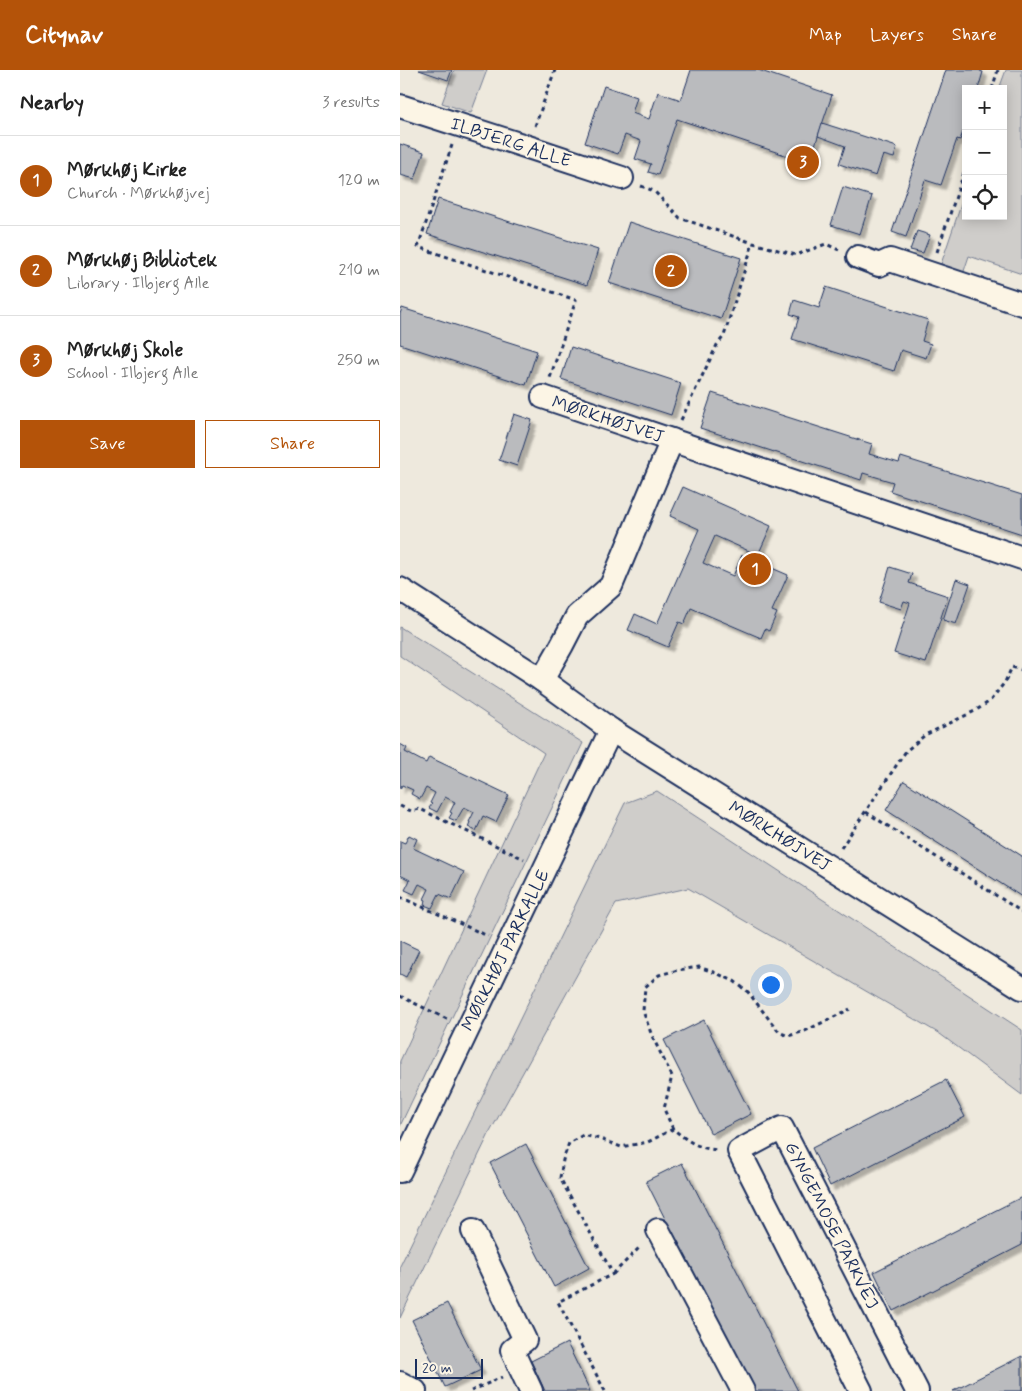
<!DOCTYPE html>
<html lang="en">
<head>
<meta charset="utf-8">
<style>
  body { margin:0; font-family:Mynerve,sans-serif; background:#f2f2f2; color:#222 }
  .controls { position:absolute; right:15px; top:15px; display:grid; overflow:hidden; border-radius:0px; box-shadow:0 2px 12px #0003 }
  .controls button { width:45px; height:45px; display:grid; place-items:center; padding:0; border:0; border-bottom:1px solid #e0e0e0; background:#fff; color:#222; font:25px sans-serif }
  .scale { position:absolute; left:15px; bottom:12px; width:68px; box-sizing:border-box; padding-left:5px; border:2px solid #1b2f5e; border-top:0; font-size:14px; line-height:18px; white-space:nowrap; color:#1b2f5e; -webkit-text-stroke:4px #fcf5e5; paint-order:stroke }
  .you { position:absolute; left:370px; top:914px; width:18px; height:18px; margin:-12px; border:4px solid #fff; border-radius:50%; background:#1a73e8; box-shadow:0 0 0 8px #1a73e833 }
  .badge { display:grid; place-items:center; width:32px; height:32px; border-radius:50%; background:#b45309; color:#fff; font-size:16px; font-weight:700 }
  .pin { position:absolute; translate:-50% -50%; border:2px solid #fff; box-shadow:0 1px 5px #0006 }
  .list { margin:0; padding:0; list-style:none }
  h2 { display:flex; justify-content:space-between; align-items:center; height:65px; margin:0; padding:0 20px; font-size:21px }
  h2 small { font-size:16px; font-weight:400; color:#767676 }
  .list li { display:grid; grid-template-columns:32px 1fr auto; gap:15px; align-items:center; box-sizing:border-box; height:90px; padding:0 20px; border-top:1px solid #e0e0e0 }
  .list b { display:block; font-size:19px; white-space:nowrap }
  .list p { margin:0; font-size:16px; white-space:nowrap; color:#767676 }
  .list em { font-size:16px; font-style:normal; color:#767676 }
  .actions { display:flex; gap:10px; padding:15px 20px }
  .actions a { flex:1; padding:11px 0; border:1px solid #b45309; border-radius:0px; text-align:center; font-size:18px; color:#b45309 }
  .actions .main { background:#b45309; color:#fff }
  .icon { flex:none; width:28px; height:28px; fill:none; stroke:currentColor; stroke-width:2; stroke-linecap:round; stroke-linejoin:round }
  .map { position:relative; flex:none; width:622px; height:1321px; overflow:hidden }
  header { display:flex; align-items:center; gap:30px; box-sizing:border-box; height:70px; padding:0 25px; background:#b45309; color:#fff }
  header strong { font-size:24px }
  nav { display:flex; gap:28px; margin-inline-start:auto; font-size:18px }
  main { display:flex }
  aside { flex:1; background:#fff }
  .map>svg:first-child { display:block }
  .green { fill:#cfcdca; stroke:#757e94 }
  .building { fill:#babbbe; stroke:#1b2f5e; filter:url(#shadow) }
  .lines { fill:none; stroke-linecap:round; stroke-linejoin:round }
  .minor-casing { stroke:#1b2f5e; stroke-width:26 }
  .path { stroke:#1b2f5e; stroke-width:3; stroke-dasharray:4 4; stroke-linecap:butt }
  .minor { stroke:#fcf5e5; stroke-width:22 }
  .labels { text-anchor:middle; stroke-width:4; stroke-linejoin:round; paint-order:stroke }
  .street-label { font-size:18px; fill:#1b2f5e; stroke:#fcf5e5 }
</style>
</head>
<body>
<header>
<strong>Citynav</strong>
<nav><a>Map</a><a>Layers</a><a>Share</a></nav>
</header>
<main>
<aside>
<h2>Nearby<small>3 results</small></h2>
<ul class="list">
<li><span class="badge">1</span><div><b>Mørkhøj Kirke</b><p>Church · Mørkhøjvej</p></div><em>120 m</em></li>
<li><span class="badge">2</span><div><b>Mørkhøj Bibliotek</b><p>Library · Ilbjerg Alle</p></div><em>210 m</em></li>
<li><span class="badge">3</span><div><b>Mørkhøj Skole</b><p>School · Ilbjerg Alle</p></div><em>250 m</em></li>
</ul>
<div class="actions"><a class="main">Save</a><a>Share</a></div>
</aside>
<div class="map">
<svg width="622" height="1321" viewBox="0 0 622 1321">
  <defs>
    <filter id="shadow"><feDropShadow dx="4.5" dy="4.5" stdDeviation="1" flood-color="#0004"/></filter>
  </defs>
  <rect width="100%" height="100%" fill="#eee9dd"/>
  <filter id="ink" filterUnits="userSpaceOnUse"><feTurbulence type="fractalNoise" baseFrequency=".02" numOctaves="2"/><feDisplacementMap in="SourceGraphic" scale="10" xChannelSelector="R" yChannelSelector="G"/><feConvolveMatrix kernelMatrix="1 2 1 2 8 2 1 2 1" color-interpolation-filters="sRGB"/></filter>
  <g filter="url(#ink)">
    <g class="green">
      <path d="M 54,0 L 87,0 L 71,43 L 42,33 Z"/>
      <path d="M 606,0 L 622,0 L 622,204 L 569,186 L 563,204 L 540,197 L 566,120 L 566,146 L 603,146 L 603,19 L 599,19 Z"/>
      <path d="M 0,557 L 183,673 L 0,1056 L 0,991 L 144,683 L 0,586 Z"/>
      <path d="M 257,721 L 622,960 L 622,1025 L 540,964 L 288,818 L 216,834 L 90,1062 L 0,1248 L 0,1196 L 225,733 Z"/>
    </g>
    <g class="building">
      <path d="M 19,0 L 52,0 L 48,10 Z"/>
      <path d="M 291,0 L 358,0 L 432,25 L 409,93 L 277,49 L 258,105 L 248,102 L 251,94 L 235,89 L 241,71 L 225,65 L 218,84 L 185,73 L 204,16 L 237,27 L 232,43 L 249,49 L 258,22 L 281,30 Z"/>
      <path d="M 546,0 L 580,0 L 580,1 L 583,2 L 578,19 L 566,19 L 566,54 L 560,70 L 557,69 L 541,115 L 525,110 L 506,167 L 492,162 Z"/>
      <path d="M 422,53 L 497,77 L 494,88 L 483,85 L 476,106 L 439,94 L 445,76 L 418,66 Z"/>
      <path d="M 0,74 L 24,82 L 15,109 L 0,105 Z"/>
      <path d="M 443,117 L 472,126 L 460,164 L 431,155 Z"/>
      <path d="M 38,129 L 198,180 L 187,215 L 27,164 Z"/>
      <path d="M 229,152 L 341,188 L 321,249 L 209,213 Z"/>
      <path d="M 517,161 L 530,165 L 523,183 L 510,180 Z"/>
      <path d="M 426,217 L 528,250 L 522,271 L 531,274 L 526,288 L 501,280 L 494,301 L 392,269 L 399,247 L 390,244 L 394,230 L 419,238 Z"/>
      <path d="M 2,238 L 137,281 L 126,315 L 0,274 L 0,244 Z"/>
      <path d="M 171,277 L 281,313 L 271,345 L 161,309 Z"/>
      <path d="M 312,323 L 472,374 L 469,384 L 499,393 L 501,387 L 622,425 L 622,464 L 490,421 L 493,412 L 463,403 L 461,410 L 300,358 Z"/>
      <path d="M 114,344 L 132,350 L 117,396 L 99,390 Z"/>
      <path d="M 283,417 L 371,456 L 358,485 L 315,466 L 303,493 L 333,506 L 342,485 L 388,505 L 372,541 L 377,543 L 369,561 L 365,559 L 361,568 L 291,538 L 284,554 L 279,552 L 268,577 L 228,560 L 235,544 L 257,554 L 299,459 L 270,446 Z"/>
      <path d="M 490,497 L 512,504 L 509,513 L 548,526 L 526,593 L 494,583 L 510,533 L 504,531 L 501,539 L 479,532 Z"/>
      <path d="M 556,509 L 570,514 L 556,554 L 543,550 Z"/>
      <path d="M 0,674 L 7,678 L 5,682 L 26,693 L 29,687 L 109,725 L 96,752 L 83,746 L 76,761 L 68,757 L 70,752 L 69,752 L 74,742 L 64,737 L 56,751 L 49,748 L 52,743 L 50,742 L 55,732 L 45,727 L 37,742 L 29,738 L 32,734 L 30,733 L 35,723 L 26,718 L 20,729 L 11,724 L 13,720 L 2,715 L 0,719 Z"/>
      <path d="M 504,711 L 622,786 L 622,827 L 486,740 Z"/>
      <path d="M 9,765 L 17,769 L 13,778 L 64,802 L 51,829 L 39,824 L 32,838 L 24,835 L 26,830 L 24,829 L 29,819 L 19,814 L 14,824 L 5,820 L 10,810 L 0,805 L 0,771 L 5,773 Z"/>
      <path d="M 0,871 L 19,880 L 6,907 L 0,904 Z"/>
      <path d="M 304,950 L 351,1044 L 311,1064 L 264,970 Z"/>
      <path d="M 546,1010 L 565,1047 L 430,1116 L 412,1078 Z"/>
      <path d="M 126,1074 L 189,1198 L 154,1217 L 90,1093 Z"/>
      <path d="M 282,1093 L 398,1321 L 352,1321 L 246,1111 Z"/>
      <path d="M 622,1127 L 622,1175 L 493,1241 L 474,1202 Z"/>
      <path d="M 47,1233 L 81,1300 L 45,1317 L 12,1250 Z"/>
      <path d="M 167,1273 L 190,1321 L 145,1321 L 131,1291 Z"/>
      <path d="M 622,1286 L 622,1321 L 553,1321 Z"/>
    </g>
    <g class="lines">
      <defs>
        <g id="minor">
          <path d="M 0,36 L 128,77 L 222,108"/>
          <path d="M 458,187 L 479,195 L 490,190 L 622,234"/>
          <path d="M 143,327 L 622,488"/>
          <path d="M 0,519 L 142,610 L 211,660 L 622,918"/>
          <path d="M 142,610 L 162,575 L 177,546 L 211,516 L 272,370"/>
          <path d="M 0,1101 L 211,660"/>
          <path d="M 258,1160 L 343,1321"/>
          <path d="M 73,1161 L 125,1270 L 112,1280 L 131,1321"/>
          <path d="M 0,1313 L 15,1321"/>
          <path d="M 461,1321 L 339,1081 L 382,1058 L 517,1321"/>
        </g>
      </defs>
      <use href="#minor" class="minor-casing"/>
      <g class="path">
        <path d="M 592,19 L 598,0"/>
        <path d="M 135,56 L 155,0"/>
        <path d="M 52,75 L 18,177 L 176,230 L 150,308"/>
        <path d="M 241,116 L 254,121 L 280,148 L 353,173 L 396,185 L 426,174 L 439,180"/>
        <path d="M 537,182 L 566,97"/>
        <path d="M 281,350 L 317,275 L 324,266 L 353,173"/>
        <path d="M 0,736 L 11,741 L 20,739 L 124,789"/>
        <path d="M 466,742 L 622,842"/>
        <path d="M 441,778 L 506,681 L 525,665 L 575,641 L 590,631 L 605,612 L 612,597 L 622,600"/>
        <path d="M 0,827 L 88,866"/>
        <path d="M 0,926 L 49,950"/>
        <path d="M 273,1059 L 264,1039 L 272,1006 L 252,966 L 243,941 L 245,917 L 259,905 L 278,900 L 299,897 L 316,903 L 334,911 L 348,922 L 379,962 L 388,966 L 405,961 L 450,939"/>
        <path d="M 213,1204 L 241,1176"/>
        <path d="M 71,1321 L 102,1307"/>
        <path d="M 205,1321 L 158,1232 L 213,1204 L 160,1108 L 163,1090 L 169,1073 L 183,1065 L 200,1069 L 221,1077 L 248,1072 L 273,1059 C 288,1071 298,1079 319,1080"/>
      </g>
      <use href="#minor" class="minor"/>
    </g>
  </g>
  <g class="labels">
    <g class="street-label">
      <text transform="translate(111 72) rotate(18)" y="6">ILBJERG ALLE</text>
      <text transform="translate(208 349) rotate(18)" y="6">MØRKHØJVEJ</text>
      <text transform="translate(380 766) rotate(32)" y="6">MØRKHØJVEJ</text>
      <text transform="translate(105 880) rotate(-64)" y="6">MØRKHØJ PARKALLE</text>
      <text transform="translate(432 1155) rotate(63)" y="6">GYNGEMOSE PARKVEJ</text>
    </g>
  </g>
</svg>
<div class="controls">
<button>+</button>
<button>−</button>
<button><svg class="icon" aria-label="locate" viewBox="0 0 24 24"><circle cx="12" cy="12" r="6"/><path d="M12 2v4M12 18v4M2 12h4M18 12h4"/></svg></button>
</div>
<div class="scale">20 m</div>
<div class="you"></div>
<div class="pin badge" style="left:355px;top:499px">1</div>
<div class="pin badge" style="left:271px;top:201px">2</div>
<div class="pin badge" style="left:403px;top:92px">3</div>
</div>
</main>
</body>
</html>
